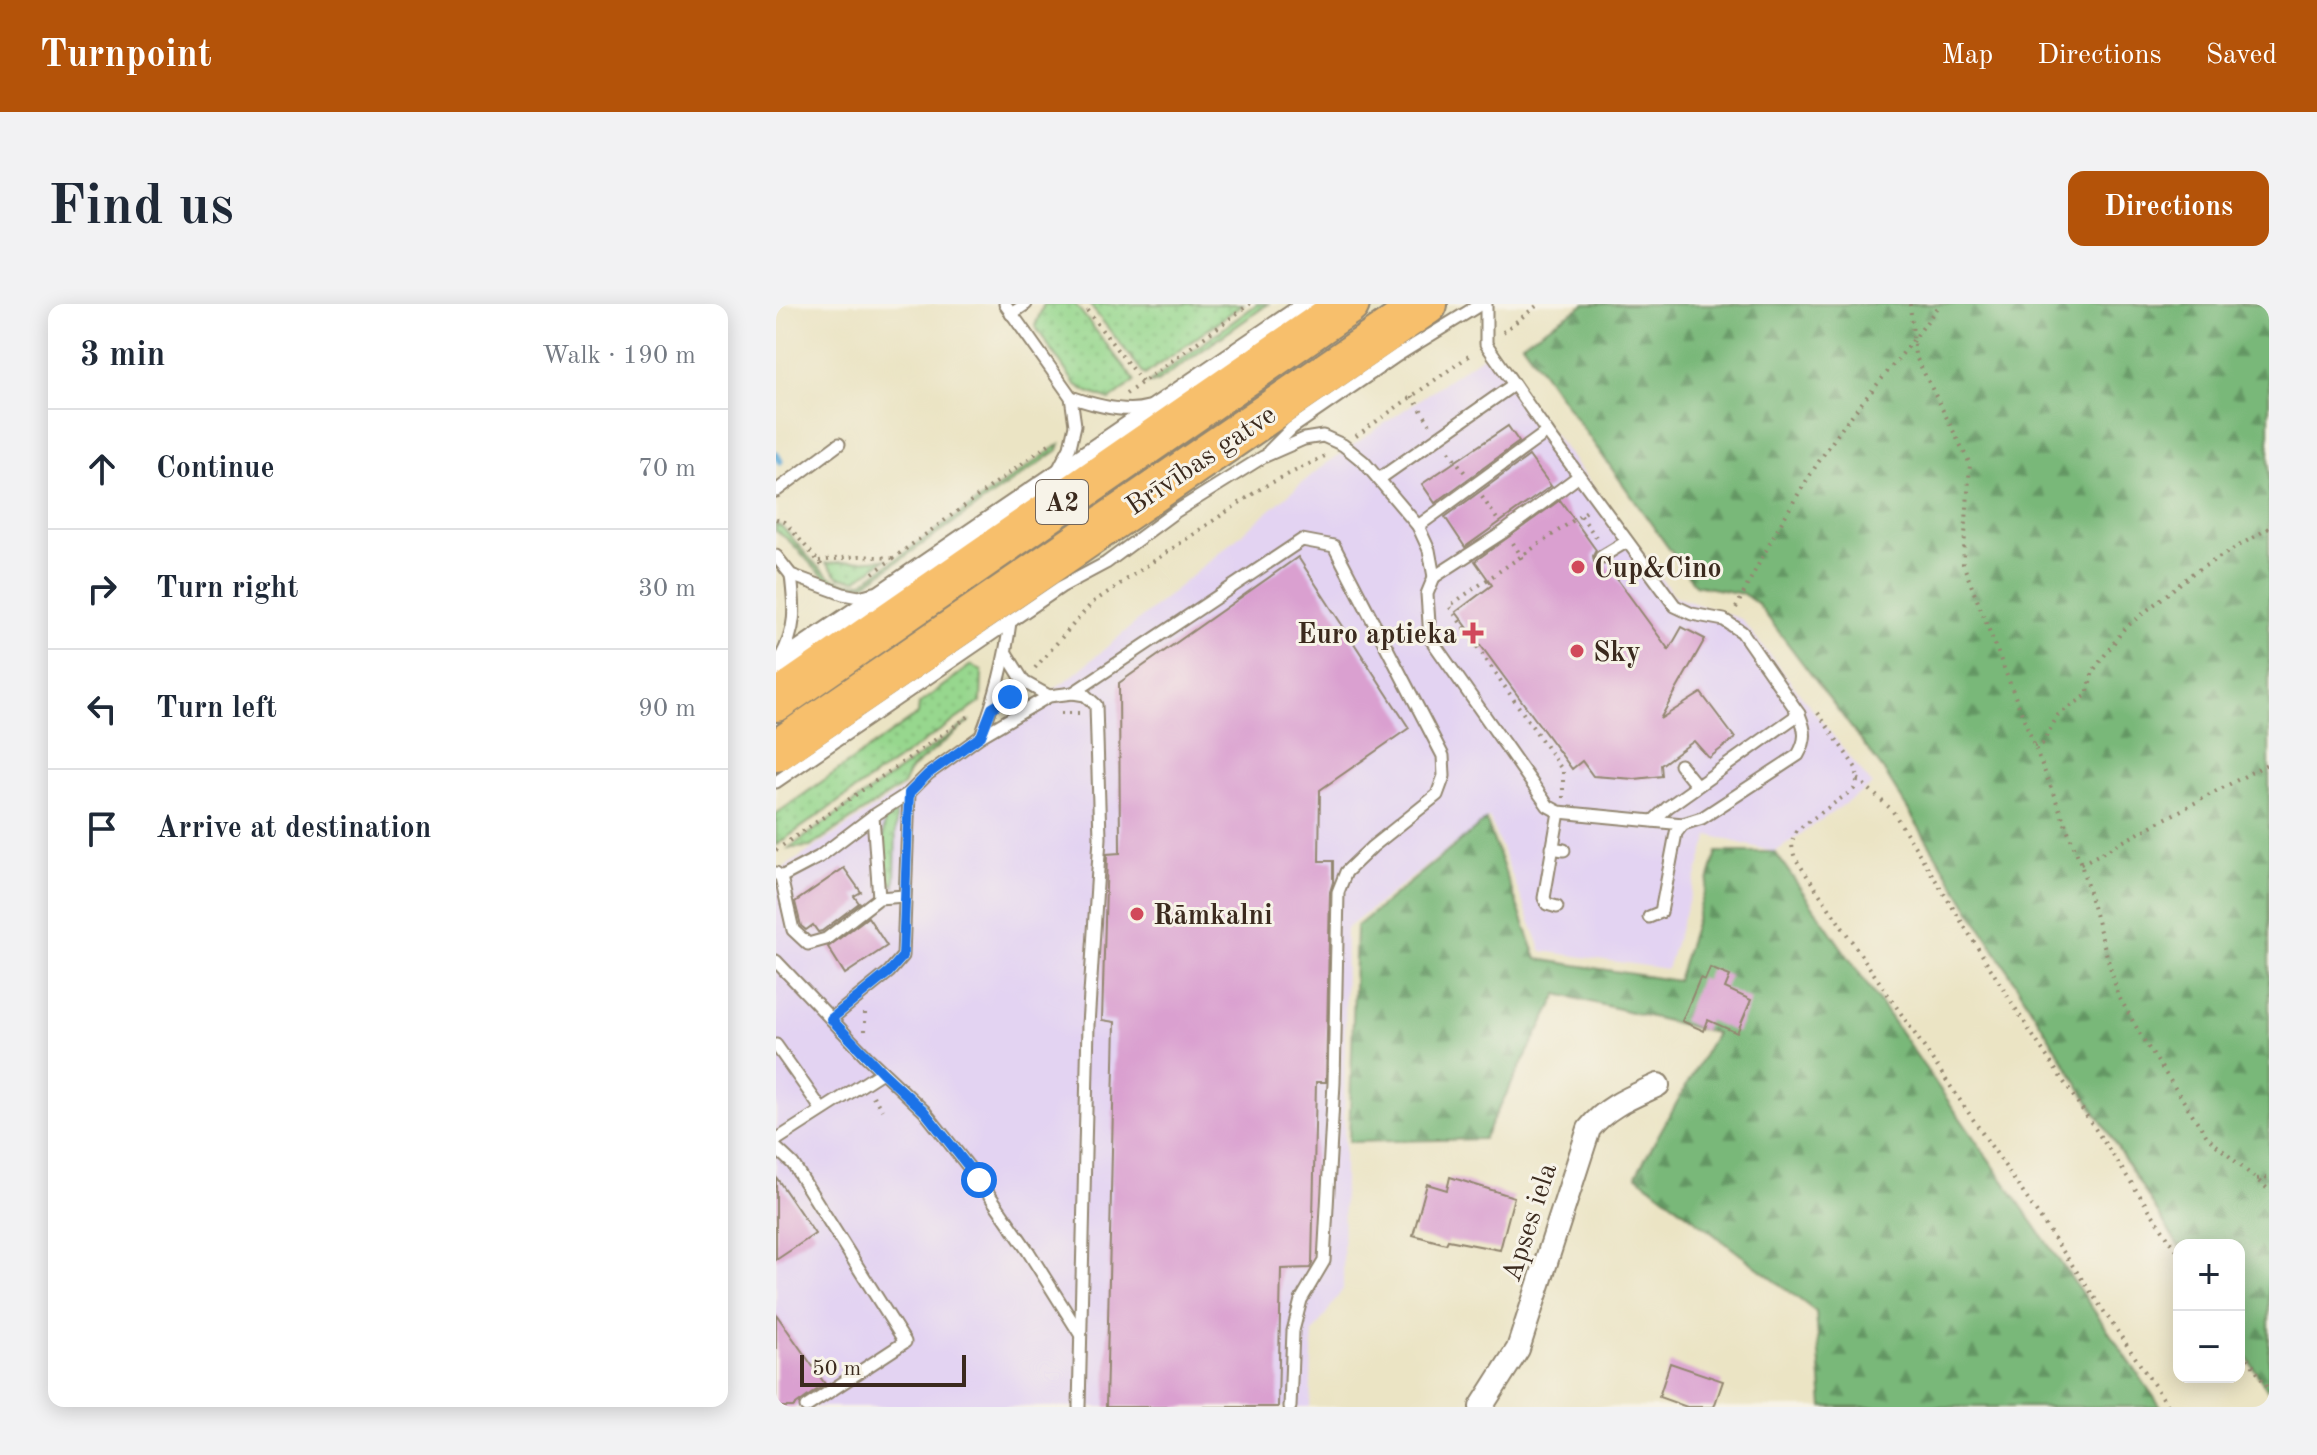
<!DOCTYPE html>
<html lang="en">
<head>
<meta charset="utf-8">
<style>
  body { margin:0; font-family:"Old Standard TT",serif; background:#f2f2f3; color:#1f2937 }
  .controls { position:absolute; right:24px; bottom:24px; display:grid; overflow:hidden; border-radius:16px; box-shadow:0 4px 20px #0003 }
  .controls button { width:72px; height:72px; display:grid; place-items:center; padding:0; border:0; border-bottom:2px solid #e0e1e3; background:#fff; color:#1f2937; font:40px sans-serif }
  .scale { position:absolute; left:24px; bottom:20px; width:166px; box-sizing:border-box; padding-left:8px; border:4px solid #3b2a1e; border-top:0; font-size:22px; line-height:28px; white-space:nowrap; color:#3b2a1e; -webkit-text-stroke:6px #f7f3e8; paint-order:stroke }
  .stop { position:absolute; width:24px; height:24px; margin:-18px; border:6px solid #1a73e8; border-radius:50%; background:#fff }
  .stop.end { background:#1a73e8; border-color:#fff; box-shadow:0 2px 8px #0008 }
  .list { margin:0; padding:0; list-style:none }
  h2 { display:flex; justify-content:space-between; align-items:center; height:104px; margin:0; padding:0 32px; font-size:34px }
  h2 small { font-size:26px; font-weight:400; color:#747a83 }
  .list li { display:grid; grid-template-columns:52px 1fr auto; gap:24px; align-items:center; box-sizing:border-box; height:120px; padding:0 32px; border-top:2px solid #e0e1e3 }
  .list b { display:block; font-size:30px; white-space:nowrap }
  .list em { font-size:26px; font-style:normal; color:#747a83 }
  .icon { flex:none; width:44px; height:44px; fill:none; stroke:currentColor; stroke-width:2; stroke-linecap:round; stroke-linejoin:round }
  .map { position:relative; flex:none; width:1493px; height:1103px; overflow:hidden; border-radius:16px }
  header { display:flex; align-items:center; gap:48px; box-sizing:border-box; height:112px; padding:0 40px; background:#b45309; color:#fff }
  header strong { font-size:38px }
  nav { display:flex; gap:44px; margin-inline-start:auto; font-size:28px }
  .intro { display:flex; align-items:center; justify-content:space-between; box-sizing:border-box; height:192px; padding:0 48px }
  h1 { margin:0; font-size:56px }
  .button { padding:20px 36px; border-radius:16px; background:#b45309; color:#fff; font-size:28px; font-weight:700 }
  main { display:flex; gap:48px; padding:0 48px }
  aside { flex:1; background:#fff; border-radius:16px; box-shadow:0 4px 20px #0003 }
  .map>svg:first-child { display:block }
  .built { fill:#e3d3f2 }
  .grass { fill:url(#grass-dots); stroke:#698056; stroke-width:2 }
  .forest { fill:url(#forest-firs); stroke:#5a714c; stroke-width:2 }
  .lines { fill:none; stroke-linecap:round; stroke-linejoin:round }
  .stream { stroke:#5faad7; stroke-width:7 }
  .building { fill:#daa0d0 }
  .lane-casing { stroke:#938771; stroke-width:15 }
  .street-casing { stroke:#938771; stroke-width:26 }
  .highway-casing { stroke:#938771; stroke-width:44 }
  .path { stroke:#938771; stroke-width:4; stroke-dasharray:2 6; stroke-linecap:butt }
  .lane { stroke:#fff; stroke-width:11 }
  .street { stroke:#fff; stroke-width:22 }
  .highway { stroke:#f7bf6c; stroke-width:40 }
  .route { stroke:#1a73e8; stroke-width:10 }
  .poi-dot { fill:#d1495b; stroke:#f7f3e8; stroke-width:3 }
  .labels { text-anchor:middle; stroke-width:6; stroke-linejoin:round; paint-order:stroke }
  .shield { fill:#f7f3e8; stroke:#73665b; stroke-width:2 }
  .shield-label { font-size:26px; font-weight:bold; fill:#3b2a1e }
  .street-label { font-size:28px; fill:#3b2a1e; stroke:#f7f3e8 }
  .poi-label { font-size:28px; font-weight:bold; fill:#3b2a1e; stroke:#f7f3e8; text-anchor:start }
</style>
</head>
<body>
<header>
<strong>Turnpoint</strong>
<nav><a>Map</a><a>Directions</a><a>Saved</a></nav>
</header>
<div class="intro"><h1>Find us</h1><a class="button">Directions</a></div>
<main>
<aside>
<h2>3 min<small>Walk · 190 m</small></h2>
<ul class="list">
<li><svg class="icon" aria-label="ahead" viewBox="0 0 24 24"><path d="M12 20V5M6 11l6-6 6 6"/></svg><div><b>Continue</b></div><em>70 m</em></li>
<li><svg class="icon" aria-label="right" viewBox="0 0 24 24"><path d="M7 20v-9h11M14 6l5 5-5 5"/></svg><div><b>Turn right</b></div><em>30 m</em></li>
<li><svg class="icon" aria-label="left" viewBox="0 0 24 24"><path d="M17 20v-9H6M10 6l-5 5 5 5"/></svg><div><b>Turn left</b></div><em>90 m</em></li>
<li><svg class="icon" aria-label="arrive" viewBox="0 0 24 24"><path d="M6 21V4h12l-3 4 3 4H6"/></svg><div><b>Arrive at destination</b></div></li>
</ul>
</aside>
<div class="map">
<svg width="1493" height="1103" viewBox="0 0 1493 1103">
  <defs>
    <pattern id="grass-dots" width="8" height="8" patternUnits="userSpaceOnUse" patternTransform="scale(2)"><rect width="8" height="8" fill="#97d78e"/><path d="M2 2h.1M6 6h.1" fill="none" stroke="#83b97a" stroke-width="1.8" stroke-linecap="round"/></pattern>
    <pattern id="forest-firs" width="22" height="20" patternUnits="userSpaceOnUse" patternTransform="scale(2)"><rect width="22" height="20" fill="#79b879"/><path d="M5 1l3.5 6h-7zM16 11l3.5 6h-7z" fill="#649663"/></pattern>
  </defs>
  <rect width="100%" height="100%" fill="#f7f3e8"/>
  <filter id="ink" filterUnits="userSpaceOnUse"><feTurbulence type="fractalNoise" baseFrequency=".0125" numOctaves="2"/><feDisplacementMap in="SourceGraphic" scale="16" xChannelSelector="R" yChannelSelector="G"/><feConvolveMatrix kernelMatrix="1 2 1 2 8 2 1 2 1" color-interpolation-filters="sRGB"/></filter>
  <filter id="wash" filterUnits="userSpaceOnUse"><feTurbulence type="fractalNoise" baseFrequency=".006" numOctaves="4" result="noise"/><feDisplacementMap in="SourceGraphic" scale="32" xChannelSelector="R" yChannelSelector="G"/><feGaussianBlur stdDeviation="1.8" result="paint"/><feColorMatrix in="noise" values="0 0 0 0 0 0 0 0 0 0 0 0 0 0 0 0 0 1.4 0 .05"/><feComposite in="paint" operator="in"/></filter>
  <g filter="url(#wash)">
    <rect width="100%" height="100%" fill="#ebe4c4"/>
    <path class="built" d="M 715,46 L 899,293 L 965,315 L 1096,481 L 999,548 L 933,531 L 891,665 L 766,647 L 713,513 L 570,625 L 567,985 L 537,1029 L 534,1103 L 0,1103 L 0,569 L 294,374 L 544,164 Z"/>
    <g class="grass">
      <path d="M 268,0 L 299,0 L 359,77 L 334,96 L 312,88 L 299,80 L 259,22 Z"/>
      <path d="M 313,0 L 467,0 L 369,71 Z"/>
      <path d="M 481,0 L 492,0 L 381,78 L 373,79 Z"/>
      <path d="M 284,140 L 282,146 L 89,280 C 41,291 34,247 0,227 L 0,220 L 6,223 C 29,245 49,287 87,278 Z"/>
      <path d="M 110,255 L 80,276 L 63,273 L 50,259 Z"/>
      <path d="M 195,361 L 206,367 L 205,398 L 0,541 L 0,510 L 142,410 L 143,400 Z"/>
      <path d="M 195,416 L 134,466 L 127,481 L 34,543 L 13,544 Z"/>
      <path d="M 120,508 L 119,582 L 106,570 L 108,518 Z"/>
    </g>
    <g class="forest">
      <path d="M 809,0 L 1493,0 L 1493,1089 L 1463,1040 L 1463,941 L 1403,941 L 1403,943 L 1108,467 L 981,299 L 967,290 L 919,281 L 746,39 Z"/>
      <path d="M 710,516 L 761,655 L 901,677 L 941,548 L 999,548 L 1385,1103 L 1047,1103 L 1040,1008 L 860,871 L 940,729 L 782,690 L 707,835 L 573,838 L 580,623 Z"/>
    </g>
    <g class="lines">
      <g class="stream">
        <path d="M 0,2 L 2,0"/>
        <path d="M 0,150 L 4,157"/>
      </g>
    </g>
    <g id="blocks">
      <g class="building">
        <path d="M 732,122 L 743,138 L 659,199 L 646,180 Z"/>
        <path d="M 753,152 L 775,182 L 689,243 L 669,213 Z"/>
        <path d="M 784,196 L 820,246 L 817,252 L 818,258 L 824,261 L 830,260 L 893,346 L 906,323 L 929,335 L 884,415 L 925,389 L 959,434 L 933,454 L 918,437 L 885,461 L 886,472 L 859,475 L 817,472 L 806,457 L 796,465 L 680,308 L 716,281 L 699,257 Z"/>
        <path d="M 522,253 L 633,424 L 544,486 L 543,557 L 557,557 L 557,578 L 554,588 L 550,778 L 540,778 L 536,960 L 534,964 L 505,965 L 502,1103 L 330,1103 L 339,718 L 326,716 L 331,550 L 344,549 L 343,379 Z"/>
        <path d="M 68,564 L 85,588 L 78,592 L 83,599 L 46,627 L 42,628 L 37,621 L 30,626 L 25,622 L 19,598 Z"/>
        <path d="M 92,613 L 111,642 L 69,670 L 52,643 Z"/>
        <path d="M 934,664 L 954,672 L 949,684 L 975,696 L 961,729 L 932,716 L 928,727 L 906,717 L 924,674 L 929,676 Z"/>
        <path d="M 0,873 L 39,930 L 0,956 Z"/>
        <path d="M 674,873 L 738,893 L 724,946 L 672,936 L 670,940 L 637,931 L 651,880 L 671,886 Z"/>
        <path d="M 0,1010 L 49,1080 L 17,1103 L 0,1103 Z"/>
        <path d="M 894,1059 L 947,1077 L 938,1103 L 911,1103 L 883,1093 Z"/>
      </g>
    </g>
  </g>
  <g filter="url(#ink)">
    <use href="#blocks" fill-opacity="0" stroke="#938771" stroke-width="2"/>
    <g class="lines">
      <defs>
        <g id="lane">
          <path d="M 229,0 L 295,93 L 299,121 L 294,143 L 282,166"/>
          <path d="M 235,10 L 250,0"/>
          <path d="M 295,93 C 318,101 349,110 372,103"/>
          <path d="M 493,147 L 516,124 L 622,51 L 705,0"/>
          <path d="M 603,175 L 737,81"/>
          <path d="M 0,187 L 63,140"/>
          <path d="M 642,222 L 771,128"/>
          <path d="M 0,252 L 15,271 L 67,290 L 83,293 L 98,289"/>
          <path d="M 825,253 L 850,238"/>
          <path d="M 658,273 L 729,227 L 803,172"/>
          <path d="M 230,349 L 248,378 L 273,392"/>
          <path d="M 4,355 C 21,324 19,305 15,271"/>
          <path d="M 297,389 L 526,236 L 558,242 L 667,452 L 668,472 L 661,491 L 596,543 L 570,568 L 562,588 L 558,779 L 548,957 L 525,996 L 517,1027 L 514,1103"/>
          <path d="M 205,432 C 219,395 229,358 234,318"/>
          <path d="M 904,461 L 921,482"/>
          <path d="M 0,478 L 285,283 L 330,259 L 399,208 L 487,153 L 528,135 L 547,132 L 567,141 L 588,158 L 642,222 L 653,246 L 658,273 L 651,290 L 654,334 L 772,502 L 783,508 L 907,520 L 926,514 L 1022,451 C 1031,435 1030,427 1023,410 L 966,328 L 948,316 L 916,310 L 899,302 L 771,128 L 710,40 L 710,0"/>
          <path d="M 877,517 L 892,503 L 1023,410"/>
          <path d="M 776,544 L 788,546"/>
          <path d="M 0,569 L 5,573 L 17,626 L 32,640 L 50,635 L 103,594 L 128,592"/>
          <path d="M 5,573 L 43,553 L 97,512"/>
          <path d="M 103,594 L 97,512 L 133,489 L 152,470 L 205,432 L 273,392 L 297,389 L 309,391 L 320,401 L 324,534 L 312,721 L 303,1103"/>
          <path d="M 781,603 L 771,600 L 768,594 L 783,508"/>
          <path d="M 873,613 L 885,608 L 900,529 L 907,520"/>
          <path d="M 0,657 L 91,753 L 148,807 L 203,876 L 252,947 L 304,1030"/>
          <path d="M 55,715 L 113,668 L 127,652 L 133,489"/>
          <path d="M 0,741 L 46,806"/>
          <path d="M 0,836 L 106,768"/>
          <path d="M 0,844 L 17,860 L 129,1038 L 30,1103"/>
        </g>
        <g id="street">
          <path d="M 0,364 L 535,0"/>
          <path d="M 705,1103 L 742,1045 L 813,825 C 831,802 856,793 882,781"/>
        </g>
        <g id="highway">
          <path d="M 0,397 L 573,0"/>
          <path d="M 0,447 L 651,0"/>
        </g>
      </defs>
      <use href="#lane" class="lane-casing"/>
      <use href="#street" class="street-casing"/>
      <use href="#highway" class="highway-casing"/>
      <g class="path">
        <path d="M 306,0 L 366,78"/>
        <path d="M 1134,0 L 1139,51 L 1194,160 L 1187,260 L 1305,560 L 1342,691 L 1370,740 L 1432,834 L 1493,886"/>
        <path d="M 727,28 L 763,0"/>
        <path d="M 350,90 L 474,0"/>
        <path d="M 636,92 L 654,120"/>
        <path d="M 580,132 L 697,49"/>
        <path d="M 673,147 L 689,169"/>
        <path d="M 706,193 L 721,215"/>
        <path d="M 805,212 L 822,236"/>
        <path d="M 0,215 L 9,218 L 48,264"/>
        <path d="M 737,239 L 749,258"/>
        <path d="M 43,257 L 83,252 L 116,254"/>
        <path d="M 97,269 L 277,137"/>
        <path d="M 960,304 C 992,240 1027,177 1069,120 C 1100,80 1135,43 1163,0"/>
        <path d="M 259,364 L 316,299 L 487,183 L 549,152"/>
        <path d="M 285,409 L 305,409"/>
        <path d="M 1042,409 L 1080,464 L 1082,475 L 1078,485 L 1021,526 C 1015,536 1015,542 1019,554 L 1393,1103"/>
        <path d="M 1258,441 L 1266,440 L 1282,411 L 1311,391 L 1317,367 L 1348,325 L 1417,269 L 1493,224"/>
        <path d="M 1082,475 L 1116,506 L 1251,723 L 1403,950"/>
        <path d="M 787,494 L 787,467 L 673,302 L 811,207"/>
        <path d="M 0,546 L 196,410"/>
        <path d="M 1305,560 L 1493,459"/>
        <path d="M 89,727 L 89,708"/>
        <path d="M 97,792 L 106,806"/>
        <path d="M 1481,875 L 1493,874"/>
        <path d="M 1463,1041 L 1493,1086"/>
      </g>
      <use href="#lane" class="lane"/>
      <use href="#street" class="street"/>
      <use href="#highway" class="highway"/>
    </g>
  </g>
  <g class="lines" filter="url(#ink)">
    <path class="route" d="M 203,876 L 148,807 L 106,768 L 55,715 L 113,668 L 127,652 L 133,489 L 152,470 L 205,432 L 216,404 L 234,393"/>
  </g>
  <g class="poi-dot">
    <circle cx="802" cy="263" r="8"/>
    <path d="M693 317h8v8h8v8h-8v8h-8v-8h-8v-8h8z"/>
    <circle cx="801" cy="347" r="8"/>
    <circle cx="361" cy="610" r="8"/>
  </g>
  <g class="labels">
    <rect class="shield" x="260" y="176" width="52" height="44" rx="6"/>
    <g class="shield-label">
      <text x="286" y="207">A2</text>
    </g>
    <g class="street-label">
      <text transform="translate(424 155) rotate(-34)" y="10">Brīvības gatve</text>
      <text transform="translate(752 918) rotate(-72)" y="10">Apses iela</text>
    </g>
    <g class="poi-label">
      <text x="818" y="273">Cup&amp;Cino</text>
      <text x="681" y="339" text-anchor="end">Euro aptieka</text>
      <text x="817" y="357">Sky</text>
      <text x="377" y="620">Rāmkalni</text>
    </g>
  </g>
</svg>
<div class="controls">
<button>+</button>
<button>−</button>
</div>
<div class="scale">50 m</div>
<div class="stop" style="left:203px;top:876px"></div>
<div class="stop end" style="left:234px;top:393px"></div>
</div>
</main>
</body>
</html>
